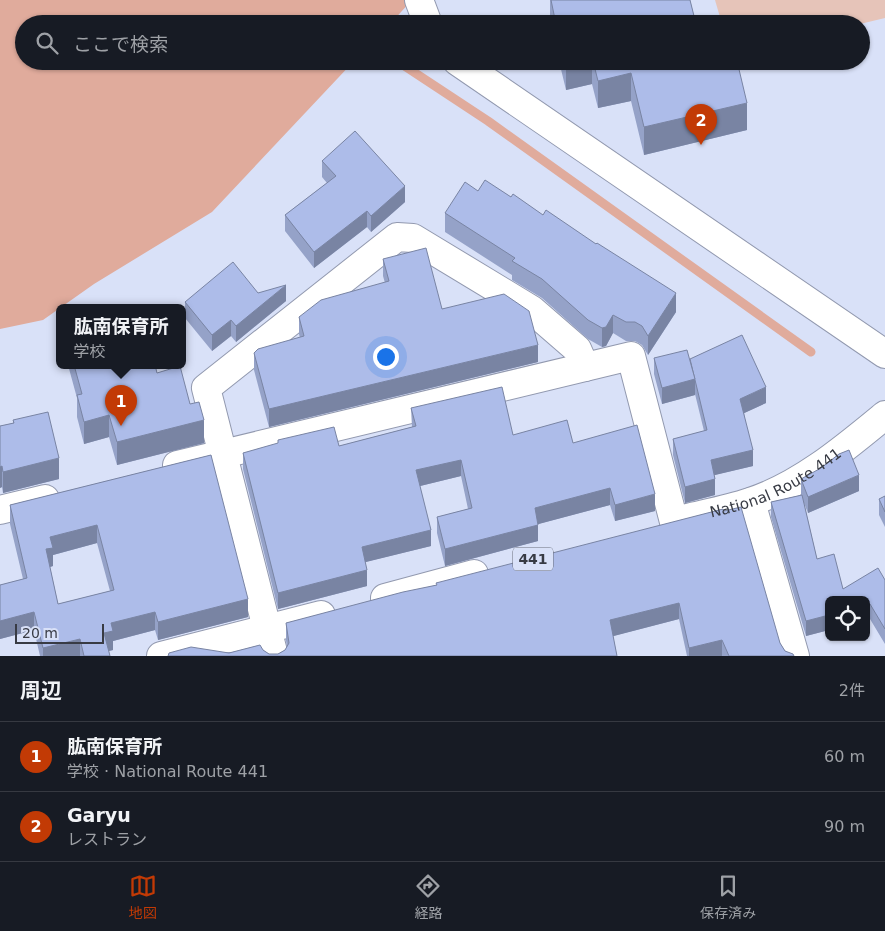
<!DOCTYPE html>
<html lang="ja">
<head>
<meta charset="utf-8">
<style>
  body { margin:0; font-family:"DejaVu Sans","Noto Sans JP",sans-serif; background:#20242c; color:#f1f3f6 }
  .controls { position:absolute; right:15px; bottom:15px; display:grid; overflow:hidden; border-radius:8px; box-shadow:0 1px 4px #0004 }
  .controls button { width:45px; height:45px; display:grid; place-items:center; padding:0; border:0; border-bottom:1px solid #363941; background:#171b24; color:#f1f3f6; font:25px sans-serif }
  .scale { position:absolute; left:15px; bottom:12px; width:89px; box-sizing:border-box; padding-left:5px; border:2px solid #383b44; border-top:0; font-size:14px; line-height:18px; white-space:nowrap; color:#383b44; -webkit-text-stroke:4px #d9e1f8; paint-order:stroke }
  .you { position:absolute; left:385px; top:356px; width:18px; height:18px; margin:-12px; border:4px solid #fff; border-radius:50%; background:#1a73e8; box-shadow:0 0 0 8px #1a73e833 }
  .badge { display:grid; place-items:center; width:32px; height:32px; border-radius:50%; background:#c23a05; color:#fff; font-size:16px; font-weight:700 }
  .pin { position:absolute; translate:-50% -41px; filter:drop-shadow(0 1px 2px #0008) }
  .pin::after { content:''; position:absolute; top:26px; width:18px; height:15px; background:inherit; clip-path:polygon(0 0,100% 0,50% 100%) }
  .popup { position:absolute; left:56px; top:304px; width:130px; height:65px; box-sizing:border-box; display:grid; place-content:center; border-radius:8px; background:#171b24; filter:drop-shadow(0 1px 4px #0005); font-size:16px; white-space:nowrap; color:#9ea1a6 }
  .popup b { font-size:19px; color:#f1f3f6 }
  .popup::after { content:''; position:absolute; left:50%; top:100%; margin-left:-10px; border:10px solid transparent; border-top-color:#171b24 }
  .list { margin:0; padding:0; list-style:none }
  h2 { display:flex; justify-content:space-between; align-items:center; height:65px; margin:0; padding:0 20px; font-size:21px }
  h2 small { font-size:16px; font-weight:400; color:#9ea1a6 }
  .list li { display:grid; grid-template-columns:32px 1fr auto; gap:15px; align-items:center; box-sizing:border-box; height:70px; padding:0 20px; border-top:1px solid #363941 }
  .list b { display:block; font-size:19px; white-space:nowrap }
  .list p { margin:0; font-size:16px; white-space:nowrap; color:#9ea1a6 }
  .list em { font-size:16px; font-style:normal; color:#9ea1a6 }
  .icon { flex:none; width:28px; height:28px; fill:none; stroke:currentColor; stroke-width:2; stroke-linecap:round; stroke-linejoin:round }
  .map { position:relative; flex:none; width:885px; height:656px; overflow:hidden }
  .search { position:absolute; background:#171b24; box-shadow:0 1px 4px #0004; left:15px; right:15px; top:15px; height:55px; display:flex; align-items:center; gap:12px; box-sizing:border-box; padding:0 18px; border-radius:28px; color:#9ea1a6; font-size:19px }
  .sheet { height:205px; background:#171b24 }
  nav { display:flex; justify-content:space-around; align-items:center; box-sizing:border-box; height:70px; border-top:1px solid #363941; background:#171b24; font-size:14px; color:#9ea1a6 }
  nav a { display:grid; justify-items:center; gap:2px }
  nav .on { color:#c23a05 }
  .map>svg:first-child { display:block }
  .green { fill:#e6c4b9 }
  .water { fill:#e0ab9c }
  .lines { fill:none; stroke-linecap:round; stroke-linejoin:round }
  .stream { stroke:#e0ab9c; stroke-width:9 }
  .minor-casing { stroke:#9299af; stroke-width:30 }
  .highway-casing { stroke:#9299af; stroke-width:30 }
  .minor { stroke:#fff; stroke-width:28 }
  .highway { stroke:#fff; stroke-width:28 }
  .wall { fill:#95a2c8; fill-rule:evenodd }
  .shaded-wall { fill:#7984a3 }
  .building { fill:#adbce9; stroke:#7984a3; fill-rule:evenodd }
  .labels { text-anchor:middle; stroke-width:4; stroke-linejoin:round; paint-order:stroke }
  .shield { fill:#d9e1f8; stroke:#686d7a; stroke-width:1 }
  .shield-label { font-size:14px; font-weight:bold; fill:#383b44 }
  .street-label { font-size:15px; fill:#383b44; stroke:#d9e1f8 }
</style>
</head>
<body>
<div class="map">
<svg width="885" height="656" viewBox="0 0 885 656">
  <rect width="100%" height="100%" fill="#d9e1f8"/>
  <path class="green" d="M 715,0 L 885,0 L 885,18 L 860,24 L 722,24 Z"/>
  <path class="water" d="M 0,0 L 412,0 L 390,24 L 24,24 L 24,61 L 354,61 L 212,212 L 94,284 L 43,320 L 0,329 Z"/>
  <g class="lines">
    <path class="stream" d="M 397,61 L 488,121 L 811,352"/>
    <defs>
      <g id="minor">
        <path d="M 419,0 L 428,24"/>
        <path d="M 457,61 L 885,354"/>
        <path d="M 177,465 L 631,356 L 674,522"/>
        <path d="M 751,502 L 795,656"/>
        <path d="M 0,510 L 45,499"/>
        <path d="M 274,656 L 206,388 L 397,237 L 413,238 L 532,310 L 577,349 L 585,367"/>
      </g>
      <g id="highway">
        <path id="s1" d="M 687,518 C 708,513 729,509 750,502 C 800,486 845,448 885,415"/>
        <path d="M 385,598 L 474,574"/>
        <path d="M 161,656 L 321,615"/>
      </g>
    </defs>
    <use href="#minor" class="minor-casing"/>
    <use href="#highway" class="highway-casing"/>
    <use href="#minor" class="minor"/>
    <use href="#highway" class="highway"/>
  </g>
  <g class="wall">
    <path d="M 550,0 L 690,0 L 696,24 L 550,24 Z"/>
    <path d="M 559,61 L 737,61 L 747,130 L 644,155 L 631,101 L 598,108 L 592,84 L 566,90 Z"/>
    <path d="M 322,161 L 405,202 L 371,232 L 367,227 L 314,268 L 285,231 L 285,215 L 327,183 L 322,177 Z"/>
    <path d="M 478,191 L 511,197 L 676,312 L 648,355 L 642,345 L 635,341 L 626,341 L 613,333 L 606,346 L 602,347 L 588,339 L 542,298 L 512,280 L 512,275 L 445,232 L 445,213 Z"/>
    <path d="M 383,259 L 442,309 L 538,362 L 269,427 L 254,370 L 254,353 L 300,338 L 299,334 L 299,317 L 385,283 L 383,276 Z"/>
    <path d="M 258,293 L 286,301 L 236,342 L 231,336 L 212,351 L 185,318 L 185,302 Z"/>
    <path d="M 654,358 L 690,362 L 766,403 L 744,413 L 753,466 L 714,475 L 715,495 L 685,503 L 673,455 L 673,439 L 704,431 L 695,394 L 695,395 L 662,404 L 654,374 Z"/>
    <path d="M 68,365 L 155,365 L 157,373 L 190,404 L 204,443 L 117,465 L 109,437 L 84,444 L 77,417 L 77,398 Z"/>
    <path d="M 411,408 L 513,435 L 573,443 L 655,511 L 615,521 L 610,505 L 538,524 L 538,541 L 445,566 L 437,533 L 437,517 L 468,509 L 461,476 L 420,486 L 431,546 L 365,562 L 367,586 L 278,609 L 243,469 L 243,453 L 278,444 L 278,440 L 339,446 L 412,427 Z"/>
    <path d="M 13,420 L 59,479 L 3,493 L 2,487 L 0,488 L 0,426 L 13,423 Z"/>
    <path d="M 211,455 L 248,617 L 158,640 L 155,630 L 113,641 L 113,650 L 109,651 L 110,656 L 40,656 L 34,630 L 0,639 L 0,585 L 23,579 L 10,524 L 10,505 ZM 97,543 L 110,591 L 58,604 L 50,567 L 53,566 L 53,555 Z"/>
    <path d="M 801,479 L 859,491 L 808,513 L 804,503 L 817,559 L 843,589 L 885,580 L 885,644 L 870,619 L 866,620 L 866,600 L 829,600 L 829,630 L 806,636 L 771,517 L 771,502 L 801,495 Z"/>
    <path d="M 885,496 L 885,527 L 879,515 L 879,499 Z"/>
    <path d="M 723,509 L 780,643 L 785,651 L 794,656 L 687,656 L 679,619 L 613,636 L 617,656 L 168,656 L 263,650 L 269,654 L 278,654 L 285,650 L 287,647 L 286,640 L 286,623 L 436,585 Z"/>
  </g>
  <g class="shaded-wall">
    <path d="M 572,61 L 592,61 L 592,84 L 566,90 L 566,63 Z"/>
    <path d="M 631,73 L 631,101 L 598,108 L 598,81 Z"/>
    <path d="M 747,103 L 747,130 L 644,155 L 644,127 Z"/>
    <path d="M 405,186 L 405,202 L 371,232 L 371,216 Z"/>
    <path d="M 367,211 L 367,227 L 314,268 L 314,252 Z"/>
    <path d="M 286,285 L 286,301 L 236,342 L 236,326 Z"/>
    <path d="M 676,293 L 676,312 L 648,355 L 648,336 Z"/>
    <path d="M 613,315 L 613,333 L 606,346 L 602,347 L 602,328 Z"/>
    <path d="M 231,320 L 231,336 L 212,351 L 212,335 Z"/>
    <path d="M 538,345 L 538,362 L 269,427 L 269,409 Z"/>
    <path d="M 695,379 L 695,395 L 662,404 L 662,388 Z"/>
    <path d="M 766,387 L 766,403 L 740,415 L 740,399 Z"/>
    <path d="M 109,415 L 109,437 L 84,444 L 84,422 Z"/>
    <path d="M 204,420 L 204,443 L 117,465 L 117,442 Z"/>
    <path d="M 753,450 L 753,466 L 711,476 L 711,460 Z"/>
    <path d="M 59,458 L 59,479 L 3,493 L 3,472 Z"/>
    <path d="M 461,460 L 461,476 L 416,487 L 416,470 Z"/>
    <path d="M 2,466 L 2,487 L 0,488 L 0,467 Z"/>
    <path d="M 859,475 L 859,491 L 808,513 L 808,497 Z"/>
    <path d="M 715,479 L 715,495 L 685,503 L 685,487 Z"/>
    <path d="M 610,488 L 610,505 L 535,525 L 535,508 Z"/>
    <path d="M 655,494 L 655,511 L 615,521 L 615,505 Z"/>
    <path d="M 97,525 L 97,543 L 53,555 L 53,566 L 46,568 L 46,549 L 50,537 Z"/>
    <path d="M 538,525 L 538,541 L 445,566 L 445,549 Z"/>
    <path d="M 431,530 L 431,546 L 362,563 L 362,547 Z"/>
    <path d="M 367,570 L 367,586 L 278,609 L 278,593 Z"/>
    <path d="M 248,599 L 248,617 L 158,640 L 158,622 Z"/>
    <path d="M 679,603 L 679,619 L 610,637 L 610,620 Z"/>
    <path d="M 870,604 L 870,619 L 866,620 L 866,605 Z"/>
    <path d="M 34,612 L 34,630 L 0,639 L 0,621 Z"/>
    <path d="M 155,612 L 155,630 L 113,641 L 113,650 L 104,652 L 104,633 L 111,623 Z"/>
    <path d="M 829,615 L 829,630 L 806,636 L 806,621 Z"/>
    <path d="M 80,639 L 80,656 L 43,656 L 43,648 Z"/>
    <path d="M 722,640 L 722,656 L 689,656 L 689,648 Z"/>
  </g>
  <g class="building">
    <path d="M 551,0 L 690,0 L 696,24 L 556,24 Z"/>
    <path d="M 593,61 L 737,61 L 747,103 L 644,127 L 631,73 L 598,81 Z"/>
    <path d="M 355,131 L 405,186 L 371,216 L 367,211 L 314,252 L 285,215 L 336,176 L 322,161 Z"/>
    <path d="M 485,180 L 511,197 L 513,194 L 543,215 L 546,210 L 596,244 L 597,243 L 676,293 L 648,336 L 642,326 L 635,322 L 626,322 L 613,315 L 606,327 L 602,328 L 588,320 L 542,279 L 512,261 L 515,258 L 445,213 L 465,182 L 478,191 Z"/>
    <path d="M 426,248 L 442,309 L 504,294 L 529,311 L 538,345 L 269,409 L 254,353 L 258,349 L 304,336 L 299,317 L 321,300 L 389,281 L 383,259 Z"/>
    <path d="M 233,262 L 258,293 L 286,285 L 236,326 L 231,320 L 212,335 L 185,302 Z"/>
    <path d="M 742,335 L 766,387 L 740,399 L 753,450 L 711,460 L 715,479 L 685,487 L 673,439 L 707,430 L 690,359 Z"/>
    <path d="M 687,350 L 695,379 L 662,388 L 654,358 Z"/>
    <path d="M 74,365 L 155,365 L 157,373 L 180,366 L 190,404 L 199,402 L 204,420 L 117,442 L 109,415 L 84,422 L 77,395 L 82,394 Z"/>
    <path d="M 502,387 L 513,435 L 567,420 L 573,443 L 637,425 L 655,494 L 615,505 L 610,488 L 535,508 L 538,525 L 445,549 L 437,517 L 472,508 L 461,460 L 416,470 L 431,530 L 362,547 L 367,570 L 278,593 L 243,453 L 278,443 L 278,440 L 334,427 L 339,446 L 416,426 L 411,408 Z"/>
    <path d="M 48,412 L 59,458 L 3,472 L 2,466 L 0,467 L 0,426 L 14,423 L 13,420 Z"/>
    <path d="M 849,450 L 859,475 L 808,497 L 801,479 L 821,468 L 839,454 Z"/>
    <path d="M 211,455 L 248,599 L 158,622 L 155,612 L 111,623 L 113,631 L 104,633 L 110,656 L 84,656 L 80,639 L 43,648 L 34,612 L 0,621 L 0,585 L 27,578 L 10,505 ZM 97,525 L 114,590 L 58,604 L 46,549 L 53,548 L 50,537 Z"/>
    <path d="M 802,495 L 817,559 L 834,554 L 843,589 L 878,568 L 885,580 L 885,629 L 870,604 L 866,605 L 866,600 L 829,600 L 829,615 L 806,621 L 771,502 Z"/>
    <path d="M 885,496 L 885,512 L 879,499 Z"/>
    <path d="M 741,507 L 780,643 L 785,651 L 793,654 L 794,656 L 729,656 L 722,640 L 689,648 L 679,603 L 610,620 L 617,656 L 168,656 L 169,653 L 191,647 L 229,653 L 260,645 L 263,650 L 269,654 L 278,654 L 285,650 L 289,643 L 286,623 L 403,592 L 437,585 L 436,583 L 723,509 L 724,511 Z"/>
  </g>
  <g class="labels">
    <rect class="shield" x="513" y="547.5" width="40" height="23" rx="4"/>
    <g class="shield-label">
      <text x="533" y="564">441</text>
    </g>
    <g class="street-label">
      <text dy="5" stroke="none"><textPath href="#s1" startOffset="96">National Route 441</textPath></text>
    </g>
  </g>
</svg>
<div class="controls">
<button><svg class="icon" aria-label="locate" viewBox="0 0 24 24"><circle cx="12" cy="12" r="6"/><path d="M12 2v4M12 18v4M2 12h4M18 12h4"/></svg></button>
</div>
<div class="scale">20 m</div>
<div class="you"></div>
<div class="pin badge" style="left:121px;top:426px">1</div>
<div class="popup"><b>肱南保育所</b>学校</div>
<div class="pin badge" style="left:701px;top:145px">2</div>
<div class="search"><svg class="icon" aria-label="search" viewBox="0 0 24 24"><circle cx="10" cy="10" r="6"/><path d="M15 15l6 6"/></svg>ここで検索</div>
</div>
<section class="sheet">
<h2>周辺<small>2件</small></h2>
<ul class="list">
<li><span class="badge">1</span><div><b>肱南保育所</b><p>学校 · National Route 441</p></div><em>60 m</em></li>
<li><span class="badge">2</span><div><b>Garyu</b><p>レストラン</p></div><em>90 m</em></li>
</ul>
</section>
<nav>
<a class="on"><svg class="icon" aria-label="map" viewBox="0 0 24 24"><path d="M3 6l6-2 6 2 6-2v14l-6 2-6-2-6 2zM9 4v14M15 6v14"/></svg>地図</a>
<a><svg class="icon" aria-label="directions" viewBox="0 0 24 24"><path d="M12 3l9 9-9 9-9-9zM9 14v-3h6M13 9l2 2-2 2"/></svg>経路</a>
<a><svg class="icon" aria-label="saved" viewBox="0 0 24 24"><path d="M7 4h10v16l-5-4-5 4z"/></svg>保存済み</a>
</nav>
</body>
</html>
